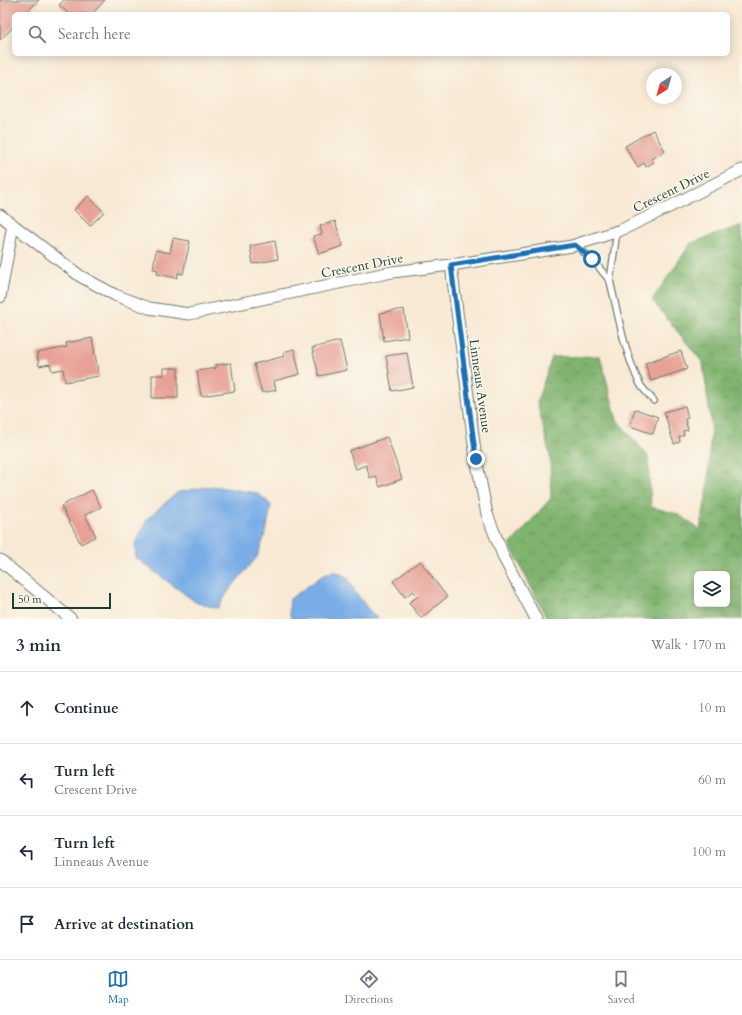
<!DOCTYPE html>
<html lang="en">
<head>
<meta charset="utf-8">
<style>
  body { margin:0; font-family:Cardo,serif; background:#f6f6f7; color:#1f2937 }
  .controls { position:absolute; right:12px; bottom:12px; display:grid; overflow:hidden; border-radius:6px; box-shadow:0 2px 10px #0003 }
  .controls button { width:36px; height:36px; display:grid; place-items:center; padding:0; border:0; border-bottom:1px solid #e0e1e3; background:#fff; color:#1f2937; font:20px sans-serif }
  .compass { position:absolute; left:646px; top:68px; width:36px; height:36px; border-radius:50%; background:#fff; box-shadow:0 2px 10px #0003; rotate:217deg }
  .scale { position:absolute; left:12px; bottom:10px; width:99px; box-sizing:border-box; padding-left:4px; border:2px solid #1f3d34; border-top:0; font-size:11px; line-height:14px; white-space:nowrap; color:#1f3d34; -webkit-text-stroke:3px #fbf7ec; paint-order:stroke }
  .stop { position:absolute; width:12px; height:12px; margin:-9px; border:3px solid #1f6fb2; border-radius:50%; background:#fff }
  .stop.end { background:#1f6fb2; border-color:#fff; box-shadow:0 1px 4px #0008 }
  .list { margin:0; padding:0; list-style:none }
  h2 { display:flex; justify-content:space-between; align-items:center; height:52px; margin:0; padding:0 16px; font-size:17px }
  h2 small { font-size:13px; font-weight:400; color:#747a83 }
  .list li { display:grid; grid-template-columns:26px 1fr auto; gap:12px; align-items:center; box-sizing:border-box; height:72px; padding:0 16px; border-top:1px solid #e0e1e3 }
  .list b { display:block; font-size:15px; white-space:nowrap }
  .list p { margin:0; font-size:13px; white-space:nowrap; color:#747a83 }
  .list em { font-size:13px; font-style:normal; color:#747a83 }
  .icon { flex:none; width:22px; height:22px; fill:none; stroke:currentColor; stroke-width:2; stroke-linecap:round; stroke-linejoin:round }
  .map { position:relative; flex:none; width:742px; height:619px; overflow:hidden }
  .search { position:absolute; background:#fff; box-shadow:0 2px 10px #0003; left:12px; right:12px; top:12px; height:44px; display:flex; align-items:center; gap:10px; box-sizing:border-box; padding:0 14px; border-radius:6px; color:#747a83; font-size:15px }
  .sheet { height:340px; background:#fff }
  nav { display:flex; justify-content:space-around; align-items:center; box-sizing:border-box; height:56px; border-top:1px solid #e0e1e3; background:#fff; font-size:11px; color:#747a83 }
  nav a { display:grid; justify-items:center; gap:2px }
  nav .on { color:#1f6fb2 }
  .map>svg:first-child { display:block }
  .forest { fill:url(#forest-crowns); stroke:#507851; fill-rule:evenodd }
  .water { fill:#7aade7; stroke:#4c758e }
  .building { fill:#e7a196 }
  .lines { fill:none; stroke-linecap:round; stroke-linejoin:round }
  .service-casing { stroke:#6b796c; stroke-width:8 }
  .minor-casing { stroke:#6b796c; stroke-width:13 }
  .service { stroke:#fff; stroke-width:5.5 }
  .minor { stroke:#fff; stroke-width:11 }
  .route { stroke:#1f6fb2; stroke-width:5 }
  .labels { text-anchor:middle; stroke-width:3; stroke-linejoin:round; paint-order:stroke }
  .street-label { font-size:13px; fill:#1f3d34; stroke:#fbf7ec }
</style>
</head>
<body>
<div class="map">
<svg width="742" height="619" viewBox="0 0 742 619">
  <defs>
    <pattern id="forest-crowns" width="20" height="18" patternUnits="userSpaceOnUse"><rect width="20" height="18" fill="#80b36e"/><path d="M2 6a3 3 0 1 1 6 0M12 15a3 3 0 1 1 6 0" fill="none" stroke="#68935b"/></pattern>
  </defs>
  <rect width="100%" height="100%" fill="#fbf7ec"/>
  <filter id="ink" filterUnits="userSpaceOnUse"><feTurbulence type="fractalNoise" baseFrequency=".025" numOctaves="2"/><feDisplacementMap in="SourceGraphic" scale="8" xChannelSelector="R" yChannelSelector="G"/><feConvolveMatrix kernelMatrix="1 2 1 2 8 2 1 2 1" color-interpolation-filters="sRGB"/></filter>
  <filter id="wash" filterUnits="userSpaceOnUse"><feTurbulence type="fractalNoise" baseFrequency=".012" numOctaves="4" result="noise"/><feDisplacementMap in="SourceGraphic" scale="16" xChannelSelector="R" yChannelSelector="G"/><feGaussianBlur stdDeviation="0.9" result="paint"/><feColorMatrix in="noise" values="0 0 0 0 0 0 0 0 0 0 0 0 0 0 0 0 0 1.4 0 .05"/><feComposite in="paint" operator="in"/></filter>
  <g filter="url(#wash)">
    <rect width="100%" height="100%" fill="#f8e9d4"/>
    <path class="forest" d="M 742,225 L 742,619 L 547,619 L 510,545 L 551,498 L 550,456 L 537,402 L 552,357 L 600,356 L 617,420 L 648,456 L 651,507 L 678,514 L 700,530 L 708,487 L 711,423 L 703,363 L 652,300 L 691,243 ZM 697,574 L 727,574 L 727,604 L 697,604 Z"/>
    <g class="water">
      <path d="M 212,486 L 257,493 L 271,505 L 266,532 L 257,557 L 230,589 L 218,608 L 197,603 L 136,558 L 135,544 L 148,518 L 178,492 Z"/>
      <path d="M 334,571 L 347,577 L 355,592 L 368,609 L 378,619 L 291,619 L 289,609 L 290,599 L 322,576 Z"/>
    </g>
    <g id="blocks">
      <g class="building">
        <path d="M 0,0 L 39,0 L 25,14 L 14,14 L 14,26 L 0,40 Z"/>
        <path d="M 64,0 L 105,0 L 92,14 L 69,14 L 59,5 Z"/>
        <path d="M 653,130 L 665,151 L 651,159 L 654,162 L 646,167 L 644,163 L 638,167 L 625,146 Z"/>
        <path d="M 88,196 L 104,212 L 90,226 L 74,210 Z"/>
        <path d="M 335,221 L 343,246 L 319,254 L 313,236 L 322,234 L 320,226 Z"/>
        <path d="M 173,238 L 190,241 L 183,274 L 178,273 L 177,278 L 157,274 L 158,270 L 153,269 L 156,250 L 170,253 Z"/>
        <path d="M 275,241 L 278,259 L 253,264 L 250,246 Z"/>
        <path d="M 404,309 L 408,337 L 384,341 L 380,313 Z"/>
        <path d="M 92,338 L 99,376 L 65,382 L 63,369 L 52,371 L 50,364 L 39,366 L 37,353 L 67,347 L 66,343 Z"/>
        <path d="M 340,341 L 347,370 L 319,376 L 312,348 Z"/>
        <path d="M 294,349 L 300,374 L 274,381 L 276,390 L 262,393 L 254,364 L 285,356 L 283,352 Z"/>
        <path d="M 681,351 L 687,369 L 651,381 L 645,363 Z"/>
        <path d="M 407,353 L 413,387 L 392,391 L 386,356 Z"/>
        <path d="M 231,363 L 235,391 L 201,396 L 197,371 L 216,368 L 216,365 Z"/>
        <path d="M 164,368 L 178,368 L 178,398 L 152,398 L 152,375 L 164,375 Z"/>
        <path d="M 685,406 L 688,418 L 685,419 L 688,430 L 683,431 L 684,435 L 679,437 L 680,442 L 674,444 L 664,412 Z"/>
        <path d="M 635,409 L 658,417 L 653,434 L 630,426 Z"/>
        <path d="M 387,437 L 402,479 L 380,487 L 376,476 L 370,478 L 366,465 L 356,469 L 349,451 Z"/>
        <path d="M 92,490 L 101,507 L 85,515 L 96,536 L 81,544 L 61,506 Z"/>
        <path d="M 420,561 L 447,597 L 421,618 L 409,603 L 418,596 L 413,591 L 405,597 L 393,581 Z"/>
      </g>
    </g>
  </g>
  <g filter="url(#ink)">
    <use href="#blocks" fill-opacity="0" stroke="#6b796c" stroke-width="1"/>
    <g class="lines">
      <defs>
        <g id="service">
          <path d="M 575,245 L 592,259 L 610,281 L 617,231"/>
          <path d="M 610,281 C 618,314 624,351 639,382 C 642,389 649,395 654,401"/>
        </g>
        <g id="minor">
          <path d="M 0,215 L 80,276 L 115,295 L 149,308 L 189,314 L 392,272 L 451,265 L 572,246 L 621,230 L 669,207 L 742,170"/>
          <path d="M 451,265 L 476,459 L 487,514 L 504,558 L 536,619"/>
          <path d="M 0,297 L 13,225"/>
          <path d="M 0,560 L 71,619"/>
        </g>
      </defs>
      <use href="#service" class="service-casing"/>
      <use href="#minor" class="minor-casing"/>
      <use href="#service" class="service"/>
      <use href="#minor" class="minor"/>
    </g>
  </g>
  <g class="lines" filter="url(#ink)">
    <path class="route" d="M 476,459 L 451,265 L 575,245 L 592,259"/>
  </g>
  <g class="labels">
    <g class="street-label">
      <text transform="translate(671 190) rotate(-26)" y="5">Crescent Drive</text>
      <text transform="translate(362 265) rotate(-11)" y="5">Crescent Drive</text>
      <text transform="translate(481 386) rotate(82)" y="5">Linneaus Avenue</text>
    </g>
  </g>
</svg>
<div class="controls">
<button><svg class="icon" aria-label="layers" viewBox="0 0 24 24"><path d="M12 4l9 5-9 5-9-5zM3 14l9 5 9-5"/></svg></button>
</div>
<svg class="compass" viewBox="-18 -18 36 36"><path d="M0-13l5 13h-10z" fill="#e53935"/><path d="M0 13l5-13h-10z" fill="#747a83"/></svg>
<div class="scale">50 m</div>
<div class="stop" style="left:592px;top:259px"></div>
<div class="stop end" style="left:476px;top:459px"></div>
<div class="search"><svg class="icon" aria-label="search" viewBox="0 0 24 24"><circle cx="10" cy="10" r="6"/><path d="M15 15l6 6"/></svg>Search here</div>
</div>
<section class="sheet">
<h2>3 min<small>Walk · 170 m</small></h2>
<ul class="list">
<li><svg class="icon" aria-label="ahead" viewBox="0 0 24 24"><path d="M12 20V5M6 11l6-6 6 6"/></svg><div><b>Continue</b></div><em>10 m</em></li>
<li><svg class="icon" aria-label="left" viewBox="0 0 24 24"><path d="M17 20v-9H6M10 6l-5 5 5 5"/></svg><div><b>Turn left</b><p>Crescent Drive</p></div><em>60 m</em></li>
<li><svg class="icon" aria-label="left" viewBox="0 0 24 24"><path d="M17 20v-9H6M10 6l-5 5 5 5"/></svg><div><b>Turn left</b><p>Linneaus Avenue</p></div><em>100 m</em></li>
<li><svg class="icon" aria-label="arrive" viewBox="0 0 24 24"><path d="M6 21V4h12l-3 4 3 4H6"/></svg><div><b>Arrive at destination</b></div></li>
</ul>
</section>
<nav>
<a class="on"><svg class="icon" aria-label="map" viewBox="0 0 24 24"><path d="M3 6l6-2 6 2 6-2v14l-6 2-6-2-6 2zM9 4v14M15 6v14"/></svg>Map</a>
<a><svg class="icon" aria-label="directions" viewBox="0 0 24 24"><path d="M12 3l9 9-9 9-9-9zM9 14v-3h6M13 9l2 2-2 2"/></svg>Directions</a>
<a><svg class="icon" aria-label="saved" viewBox="0 0 24 24"><path d="M7 4h10v16l-5-4-5 4z"/></svg>Saved</a>
</nav>
</body>
</html>
